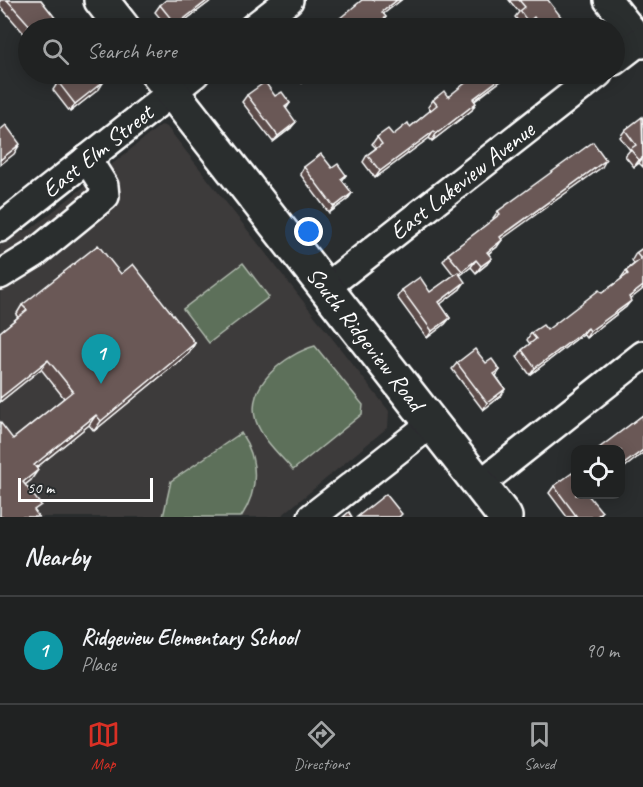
<!DOCTYPE html>
<html lang="en">
<head>
<meta charset="utf-8">
<style>
  body { margin:0; font-family:Caveat,sans-serif; background:#2d2f2f; color:#f1f3f6 }
  .controls { position:absolute; right:18px; bottom:18px; display:grid; overflow:hidden; border-radius:12px; box-shadow:0 3px 15px #0003 }
  .controls button { width:54px; height:54px; display:grid; place-items:center; padding:0; border:0; border-bottom:2px solid #3d3f40; background:#202222; color:#f1f3f6; font:30px sans-serif }
  .scale { position:absolute; left:18px; bottom:15px; width:135px; box-sizing:border-box; padding-left:6px; border:3px solid #fff; border-top:0; font-size:16px; line-height:21px; white-space:nowrap; color:#fff; -webkit-text-stroke:4px #2a2d2e; paint-order:stroke }
  .you { position:absolute; left:309px; top:232px; width:21px; height:21px; margin:-15px; border:4px solid #fff; border-radius:50%; background:#1a73e8; box-shadow:0 0 0 9px #1a73e833 }
  .badge { display:grid; place-items:center; width:39px; height:39px; border-radius:50%; background:#d93025; color:#fff; font-size:20px; font-weight:700 }
  .pin { position:absolute; translate:-50% -50px; filter:drop-shadow(0 2px 3px #0008) }
  .pin::after { content:''; position:absolute; top:32px; width:21px; height:18px; background:inherit; clip-path:polygon(0 0,100% 0,50% 100%) }
  .list { margin:0; padding:0; list-style:none }
  h2 { display:flex; justify-content:space-between; align-items:center; height:78px; margin:0; padding:0 24px; font-size:26px }
  h2 small { font-size:20px; font-weight:400; color:#a2a4a5 }
  .list li { display:grid; grid-template-columns:39px 1fr auto; gap:18px; align-items:center; box-sizing:border-box; height:108px; padding:0 24px; border-top:2px solid #3d3f40 }
  .list b { display:block; font-size:22px; white-space:nowrap }
  .list p { margin:0; font-size:20px; white-space:nowrap; color:#a2a4a5 }
  .list em { font-size:20px; font-style:normal; color:#a2a4a5 }
  .icon { flex:none; width:33px; height:33px; fill:none; stroke:currentColor; stroke-width:2; stroke-linecap:round; stroke-linejoin:round }
  .map { position:relative; flex:none; width:643px; height:517px; overflow:hidden }
  .search { position:absolute; background:#202222; box-shadow:0 3px 15px #0003; left:18px; right:18px; top:18px; height:66px; display:flex; align-items:center; gap:15px; box-sizing:border-box; padding:0 21px; border-radius:33px; color:#a2a4a5; font-size:22px }
  .sheet { height:186px; background:#202222 }
  nav { display:flex; justify-content:space-around; align-items:center; box-sizing:border-box; height:84px; border-top:2px solid #3d3f40; background:#202222; font-size:16px; color:#a2a4a5 }
  nav a { display:grid; justify-items:center; gap:3px }
  nav .on { color:#d93025 }
  .map>svg:first-child { display:block }
  .built { fill:#3d3a3a }
  .green { fill:#5d705a; stroke:#aeb8ac; stroke-width:1.5 }
  .lines { fill:none; stroke-linecap:round; stroke-linejoin:round }
  .minor-casing { stroke:#fff; stroke-width:32 }
  .major-casing { stroke:#fff; stroke-width:38 }
  .minor { stroke:#2a2d2e; stroke-width:27 }
  .major { stroke:#2a2d2e; stroke-width:33 }
  .wall { fill:#5b4c4a; stroke:#fff; stroke-width:1.5 }
  .shaded-wall { fill:#4a3e3c; stroke:#fff; stroke-width:1.5 }
  .building { fill:#6a5856; stroke:#fff; stroke-width:1.5 }
  .labels { text-anchor:middle; stroke-width:4.5; stroke-linejoin:round; paint-order:stroke }
  .street-label { font-size:24px; fill:#fff; stroke:#2a2d2e }
</style>
</head>
<body>
<div class="map">
<svg width="643" height="517" viewBox="0 0 643 517">
  <rect width="100%" height="100%" fill="#2a2d2e"/>
  <filter id="ink" filterUnits="userSpaceOnUse"><feTurbulence type="fractalNoise" baseFrequency=".0167" numOctaves="2"/><feDisplacementMap in="SourceGraphic" scale="12" xChannelSelector="R" yChannelSelector="G"/><feConvolveMatrix kernelMatrix="1 2 1 2 8 2 1 2 1" color-interpolation-filters="sRGB"/></filter>
  <g filter="url(#ink)">
    <path class="built" d="M 161,125 L 167,127 L 389,411 L 388,427 L 280,517 L 0,517 L 0,244 L 12,235 L 31,229 Z"/>
    <g class="green">
      <path d="M 243,263 L 269,297 L 209,343 L 183,309 Z"/>
      <path d="M 315,346 L 363,405 L 362,414 L 293,470 C 281,456 262,439 256,421 C 245,385 286,354 315,346 Z"/>
      <path d="M 241,433 C 259,460 259,490 241,517 L 163,517 L 171,481 Z"/>
    </g>
    <g class="lines">
      <defs>
        <g id="minor">
          <path d="M 608,0 L 643,44"/>
          <path d="M 253,28 L 289,0"/>
          <path d="M 614,61 L 640,41"/>
          <path id="s1" d="M 0,228 L 195,74"/>
          <path d="M 0,275 L 34,254 L 105,196 L 104,186 L 87,159"/>
          <path id="s2" d="M 325,288 L 598,74"/>
          <path d="M 480,484 L 643,355"/>
          <path d="M 312,517 L 432,423"/>
        </g>
        <g id="major">
          <path d="M 101,0 L 123,28"/>
          <path id="s3" d="M 158,74 L 505,517"/>
        </g>
      </defs>
      <use href="#minor" class="minor-casing"/>
      <use href="#major" class="major-casing"/>
      <use href="#minor" class="minor"/>
      <use href="#major" class="major"/>
    </g>
    <g class="wall">
      <path d="M 0,0 L 41,0 L 63,28 L 28,28 L 28,38 L 0,6 Z"/>
      <path d="M 212,0 L 175,28 L 168,28 L 155,12 L 160,5 Z"/>
      <path d="M 362,0 L 401,0 L 383,14 L 386,17 L 381,24 L 375,28 L 366,28 L 365,27 Z"/>
      <path d="M 509,0 L 548,0 L 558,25 L 553,28 L 532,28 L 529,24 L 524,28 L 515,17 L 519,12 Z"/>
      <path d="M 60,74 L 98,74 L 104,81 L 99,89 L 70,112 L 53,90 L 58,82 L 64,78 Z"/>
      <path d="M 294,74 L 313,74 L 302,83 Z"/>
      <path d="M 471,74 L 510,74 L 475,101 L 472,110 L 432,141 L 429,138 L 375,178 L 363,162 L 367,155 L 376,148 L 372,144 L 377,137 L 393,135 L 410,127 L 431,110 L 428,107 L 433,100 L 448,97 L 468,81 L 467,79 Z"/>
      <path d="M 247,95 L 275,96 L 290,103 L 286,109 L 291,128 L 273,142 L 242,102 Z"/>
      <path d="M 643,118 L 643,167 L 639,163 L 634,167 L 625,156 L 630,150 L 620,137 L 625,130 Z"/>
      <path d="M 304,167 L 332,168 L 346,175 L 342,181 L 352,193 L 347,200 L 329,213 L 300,174 Z"/>
      <path d="M 602,167 L 501,239 L 497,247 L 488,254 L 487,264 L 476,273 L 471,267 L 460,275 L 460,289 L 440,304 L 450,318 L 445,324 L 427,338 L 397,297 L 402,290 L 430,292 L 454,275 L 443,261 L 448,254 L 494,219 L 493,218 L 498,211 Z"/>
      <path d="M 643,248 L 643,289 L 630,299 L 626,307 L 586,338 L 583,334 L 530,375 L 517,357 L 522,350 L 530,344 L 527,340 L 531,333 L 547,330 L 622,279 L 621,278 L 626,271 L 634,264 L 632,260 L 636,253 Z"/>
      <path d="M 121,274 L 195,343 L 189,353 L 94,431 L 89,425 L 36,468 L 31,480 L 25,485 L 35,513 L 0,517 L 13,439 L 64,398 L 41,369 L 0,402 L 0,332 L 18,317 L 16,315 L 22,305 Z"/>
      <path d="M 457,363 L 486,363 L 500,370 L 496,376 L 505,389 L 501,396 L 483,410 L 452,369 Z"/>
      <path d="M 643,415 L 643,453 L 621,470 L 621,450 L 598,450 Z"/>
      <path d="M 554,486 L 602,512 L 599,517 L 567,517 L 549,493 Z"/>
    </g>
    <g class="shaded-wall">
      <path d="M 208,0 L 212,0 L 175,28 L 173,28 L 176,25 Z"/>
      <path d="M 397,0 L 401,0 L 377,19 L 382,12 Z"/>
      <path d="M 386,17 L 381,24 L 375,28 L 373,28 Z"/>
      <path d="M 534,17 L 529,24 L 524,28 L 528,22 Z"/>
      <path d="M 562,18 L 558,25 L 553,28 L 549,28 Z"/>
      <path d="M 370,21 L 365,27 L 364,28 L 360,28 Z"/>
      <path d="M 310,74 L 313,74 L 302,83 L 306,76 Z"/>
      <path d="M 506,74 L 510,74 L 468,105 L 473,99 Z"/>
      <path d="M 104,81 L 99,89 L 70,112 L 75,104 Z"/>
      <path d="M 476,103 L 472,110 L 432,141 L 436,134 Z"/>
      <path d="M 296,122 L 291,128 L 273,142 L 278,136 Z"/>
      <path d="M 434,131 L 429,138 L 375,178 L 380,171 Z"/>
      <path d="M 20,144 L 14,154 L 0,165 L 0,160 Z"/>
      <path d="M 643,157 L 639,163 L 634,167 L 639,160 Z"/>
      <path d="M 606,160 L 602,167 L 495,244 L 500,237 Z"/>
      <path d="M 352,193 L 347,200 L 329,213 L 334,207 Z"/>
      <path d="M 502,240 L 497,247 L 482,258 L 487,252 Z"/>
      <path d="M 492,258 L 487,264 L 476,273 L 481,266 Z"/>
      <path d="M 476,260 L 471,267 L 457,278 L 462,271 Z"/>
      <path d="M 465,282 L 460,289 L 434,309 L 439,302 Z"/>
      <path d="M 643,286 L 643,289 L 624,304 L 629,297 Z"/>
      <path d="M 631,301 L 626,307 L 586,338 L 590,331 Z"/>
      <path d="M 450,318 L 445,324 L 427,338 L 432,331 Z"/>
      <path d="M 588,328 L 583,334 L 530,375 L 535,368 Z"/>
      <path d="M 195,343 L 189,353 L 94,431 L 101,421 Z"/>
      <path d="M 48,360 L 41,369 L 0,402 L 0,398 Z"/>
      <path d="M 505,389 L 501,396 L 483,410 L 487,403 Z"/>
      <path d="M 96,415 L 89,425 L 27,475 L 34,465 Z"/>
      <path d="M 643,450 L 643,453 L 621,470 L 624,464 Z"/>
      <path d="M 38,470 L 31,480 L 16,492 L 23,482 Z"/>
    </g>
    <g class="building">
      <path d="M 7,0 L 41,0 L 63,28 L 32,28 Z"/>
      <path d="M 166,0 L 208,0 L 176,25 L 160,5 Z"/>
      <path d="M 362,0 L 397,0 L 382,12 L 386,17 L 374,26 L 370,21 L 360,28 L 328,28 Z"/>
      <path d="M 519,0 L 548,0 L 562,18 L 549,28 L 542,28 L 534,17 L 528,22 L 520,11 L 525,7 Z"/>
      <path d="M 69,74 L 98,74 L 104,81 L 75,104 L 58,82 Z"/>
      <path d="M 473,74 L 506,74 L 473,99 L 476,103 L 436,134 L 434,131 L 380,171 L 367,155 L 382,144 L 377,137 L 388,129 L 393,135 L 408,123 L 410,127 L 437,105 L 433,100 L 444,91 L 448,97 L 474,76 Z"/>
      <path d="M 265,82 L 275,96 L 282,92 L 290,103 L 285,107 L 296,122 L 278,136 L 247,95 Z"/>
      <path d="M 642,117 L 643,157 L 639,160 L 630,149 L 636,145 L 625,130 Z"/>
      <path d="M 6,125 L 20,144 L 0,160 L 0,130 Z"/>
      <path d="M 593,142 L 606,160 L 500,237 L 502,240 L 487,252 L 492,258 L 481,266 L 476,260 L 462,271 L 448,254 L 500,214 L 498,211 Z"/>
      <path d="M 321,154 L 332,168 L 338,164 L 346,175 L 341,179 L 352,193 L 334,207 L 304,167 Z"/>
      <path d="M 98,245 L 121,274 L 133,264 L 195,343 L 101,421 L 96,415 L 34,465 L 38,470 L 23,482 L 41,505 L 34,510 L 39,517 L 0,517 L 0,422 L 13,439 L 73,391 L 48,360 L 0,398 L 0,332 L 27,310 L 22,305 Z"/>
      <path d="M 643,248 L 643,286 L 629,297 L 631,301 L 590,331 L 588,328 L 535,368 L 522,350 L 536,339 L 531,333 L 543,325 L 547,330 L 599,290 L 602,293 L 628,274 L 626,271 L 641,259 L 636,253 Z"/>
      <path d="M 458,272 L 465,282 L 439,302 L 450,318 L 432,331 L 402,290 L 420,277 L 430,292 Z"/>
      <path d="M 475,349 L 486,363 L 492,359 L 500,370 L 494,374 L 505,389 L 487,403 L 457,363 Z"/>
      <path d="M 643,415 L 643,450 L 624,464 L 621,460 L 621,461 L 621,450 L 600,450 L 599,448 Z"/>
      <path d="M 572,473 L 576,478 L 576,495 L 588,495 L 602,512 L 596,517 L 577,517 L 554,486 Z"/>
      <path d="M 386,494 L 402,514 L 399,517 L 357,517 Z"/>
      <path d="M 349,512 L 352,517 L 343,517 Z"/>
    </g>
  </g>
  <g class="labels">
    <g class="street-label">
      <text dy="8" stroke="none"><textPath href="#s1" startOffset="124">East Elm Street</textPath></text>
      <text dy="8" stroke="none"><textPath href="#s2" startOffset="174">East Lakeview Avenue</textPath></text>
      <text dy="8" stroke="none"><textPath href="#s3" startOffset="336">South Ridgeview Road</textPath></text>
    </g>
  </g>
</svg>
<div class="controls">
<button><svg class="icon" aria-label="locate" viewBox="0 0 24 24"><circle cx="12" cy="12" r="6"/><path d="M12 2v4M12 18v4M2 12h4M18 12h4"/></svg></button>
</div>
<div class="scale">50 m</div>
<div class="you"></div>
<div class="pin badge" style="left:101px;top:384px;background:#0f9aa8">1</div>
<div class="search"><svg class="icon" aria-label="search" viewBox="0 0 24 24"><circle cx="10" cy="10" r="6"/><path d="M15 15l6 6"/></svg>Search here</div>
</div>
<section class="sheet">
<h2>Nearby<small></small></h2>
<ul class="list">
<li><span class="badge" style="background:#0f9aa8">1</span><div><b>Ridgeview Elementary School</b><p>Place</p></div><em>90 m</em></li>
</ul>
</section>
<nav>
<a class="on"><svg class="icon" aria-label="map" viewBox="0 0 24 24"><path d="M3 6l6-2 6 2 6-2v14l-6 2-6-2-6 2zM9 4v14M15 6v14"/></svg>Map</a>
<a><svg class="icon" aria-label="directions" viewBox="0 0 24 24"><path d="M12 3l9 9-9 9-9-9zM9 14v-3h6M13 9l2 2-2 2"/></svg>Directions</a>
<a><svg class="icon" aria-label="saved" viewBox="0 0 24 24"><path d="M7 4h10v16l-5-4-5 4z"/></svg>Saved</a>
</nav>
</body>
</html>
